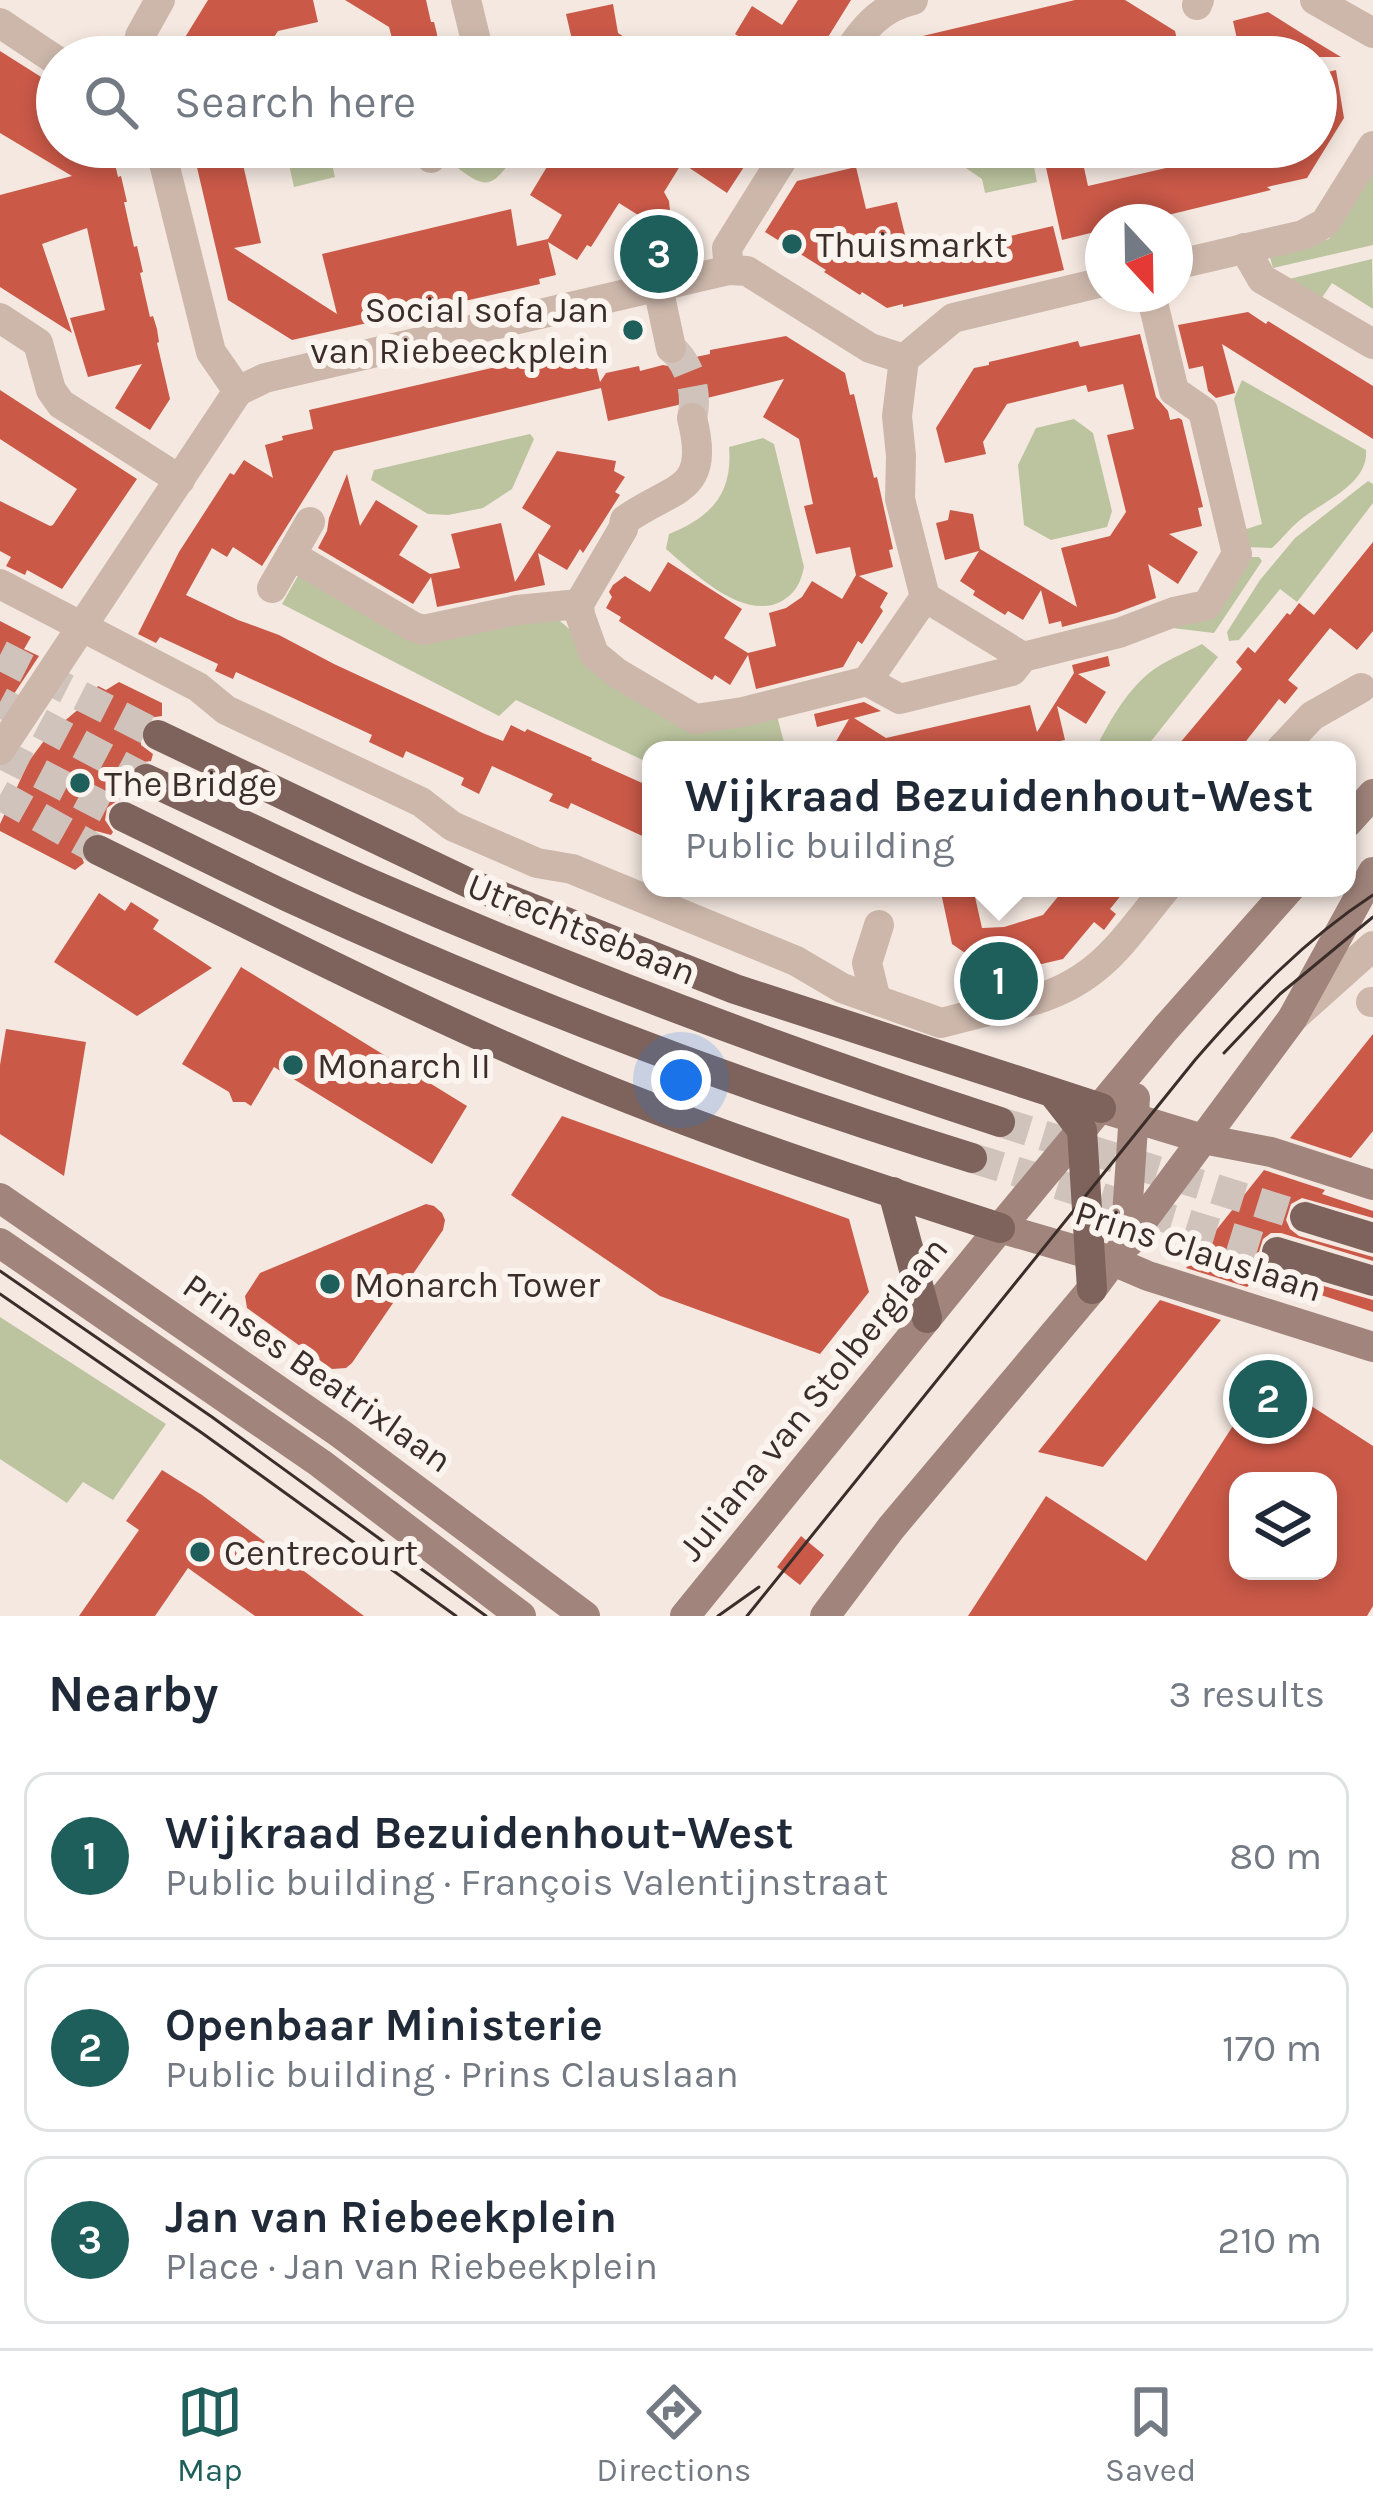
<!DOCTYPE html>
<html lang="en">
<head>
<meta charset="utf-8">
<style>
  body { margin:0; font-family:Karla,sans-serif; background:#f2f2f3; color:#1f2937 }
  .controls { position:absolute; right:36px; bottom:36px; display:grid; overflow:hidden; border-radius:24px; box-shadow:0 6px 18px #0003 }
  .controls button { width:108px; height:108px; display:grid; place-items:center; padding:0; border:0; border-bottom:3px solid #e0e1e3; background:#fff; color:#1f2937; font:60px sans-serif }
  .compass { position:absolute; left:1085px; top:204px; width:108px; height:108px; border-radius:50%; background:#fff; box-shadow:0 6px 18px #0003; rotate:158deg }
  .you { position:absolute; left:681px; top:1080px; width:42px; height:42px; margin:-30px; border:9px solid #fff; border-radius:50%; background:#1a73e8; box-shadow:0 0 0 18px #1a73e833 }
  .badge { display:grid; place-items:center; width:78px; height:78px; border-radius:50%; background:#1e5e5b; color:#fff; font-size:39px; font-weight:700 }
  .pin { position:absolute; translate:-50% -50%; border:6px solid #fff; box-shadow:0 3px 12px #0006 }
  .popup { position:absolute; left:642px; top:741px; width:714px; height:156px; box-sizing:border-box; display:grid; place-content:center; border-radius:24px; background:#fff; filter:drop-shadow(0 3px 9px #0005); font-size:39px; white-space:nowrap; color:#747a83 }
  .popup b { font-size:45px; color:#1f2937 }
  .popup::after { content:''; position:absolute; left:50%; top:100%; margin-left:-24px; border:24px solid transparent; border-top-color:#fff }
  .list { margin:0; padding:0; list-style:none }
  h2 { display:flex; justify-content:space-between; align-items:center; height:156px; margin:0; padding:0 48px; font-size:51px }
  h2 small { font-size:39px; font-weight:400; color:#747a83 }
  .list li { display:grid; grid-template-columns:78px 1fr auto; gap:36px; align-items:center; box-sizing:border-box; height:168px; margin:0 24px 24px; padding:0 24px; border:3px solid #e0e1e3; border-radius:24px }
  .list b { display:block; font-size:45px; white-space:nowrap }
  .list p { margin:0; font-size:39px; white-space:nowrap; color:#747a83 }
  .list em { font-size:39px; font-style:normal; color:#747a83 }
  .icon { flex:none; width:66px; height:66px; fill:none; stroke:currentColor; stroke-width:2; stroke-linecap:round; stroke-linejoin:round }
  .map { position:relative; flex:none; width:1373px; height:1616px; overflow:hidden }
  .search { position:absolute; background:#fff; box-shadow:0 6px 18px #0003; left:36px; right:36px; top:36px; height:132px; display:flex; align-items:center; gap:30px; box-sizing:border-box; padding:0 42px; border-radius:66px; color:#747a83; font-size:45px }
  .sheet { height:732px; background:#fff }
  nav { display:flex; justify-content:space-around; align-items:center; box-sizing:border-box; height:168px; border-top:3px solid #e0e1e3; background:#fff; font-size:33px; color:#747a83 }
  nav a { display:grid; justify-items:center; gap:6px }
  nav .on { color:#1e5e5b }
  .map>svg:first-child { display:block }
  .green { fill:#bcc49f }
  .building { fill:#ca5948; fill-rule:evenodd }
  .lines { fill:none; stroke-linecap:round; stroke-linejoin:round }
  .street-tunnel { stroke:#cfc3bc; stroke-width:30; stroke-dasharray:30 15; stroke-linecap:butt }
  .primary-tunnel { stroke:#cfc3bc; stroke-width:30; stroke-dasharray:30 15; stroke-linecap:butt }
  .street { stroke:#cdb7ab; stroke-width:30 }
  .secondary { stroke:#a1857c; stroke-width:30 }
  .primary { stroke:#7d635b; stroke-width:30 }
  .tram { stroke:#3b2e2a; stroke-width:3 }
  .poi-dot { fill:#1e5e5b; stroke:#fbf3ed; stroke-width:4.5 }
  .labels { text-anchor:middle; stroke-width:12; stroke-linejoin:round; paint-order:stroke }
  .poi-label { font-size:36px; fill:#3b2e2a; stroke:#fbf3ed; text-anchor:start }
  .street-label { font-size:36px; fill:#3b2e2a; stroke:#fbf3ed }
</style>
</head>
<body>
<div class="map">
<svg width="1373" height="1616" viewBox="0 0 1373 1616">
  <rect width="100%" height="100%" fill="#f4e8e0"/>
  <g class="green">
    <path d="M 285,147 L 328,147 L 335,177 L 294,187 Z"/>
    <path d="M 466,147 L 496,147 L 513,158 C 490,191 484,188 454,165 Z"/>
    <path d="M 937,147 L 1030,147 L 1037,182 L 985,193 L 982,179 L 957,162 L 941,165 Z"/>
    <path d="M 1373,169 L 1373,245 L 1273,268 L 1269,254 L 1329,239 Z"/>
    <path d="M 1372,259 L 1373,309 L 1332,283 L 1321,299 L 1289,279 Z"/>
    <path d="M 1242,380 L 1366,450 C 1369,484 1323,501 1300,520 C 1290,528 1282,539 1272,548 L 1244,547 L 1240,531 L 1262,524 L 1234,399 Z"/>
    <path d="M 1074,419 L 1093,433 L 1112,511 L 1107,527 L 1051,540 L 1024,525 L 1018,465 L 1036,428 Z"/>
    <path d="M 530,434 L 534,439 L 512,489 L 483,508 L 448,515 L 428,514 L 371,480 L 374,470 Z"/>
    <path d="M 763,438 L 774,444 L 804,567 C 801,581 797,591 785,599 C 747,625 694,573 666,549 L 669,534 C 711,517 733,494 729,447 Z"/>
    <path d="M 1368,481 L 1373,484 L 1373,503 L 1297,602 L 1280,589 L 1239,640 L 1229,641 L 1227,632 L 1260,580 L 1295,538 Z"/>
    <path d="M 1246,557 L 1259,557 L 1262,561 L 1214,633 L 1164,627 Z"/>
    <path d="M 299,574 L 427,641 C 474,641 510,611 560,621 L 673,718 L 777,716 L 785,746 L 796,744 L 798,750 L 651,750 L 651,764 L 516,700 L 499,716 L 282,604 Z"/>
    <path d="M 1202,644 L 1218,657 L 1144,750 L 1095,750 C 1110,720 1130,684 1159,666 C 1172,658 1188,651 1202,644 Z"/>
    <path d="M 0,1317 L 166,1424 L 113,1500 L 83,1482 L 67,1503 L 0,1459 Z"/>
  </g>
  <g class="building">
    <path d="M 208,0 L 313,0 L 318,22 L 278,31 L 261,57 L 177,57 L 187,41 L 184,39 Z"/>
    <path d="M 345,0 L 426,0 L 431,22 L 434,22 L 437,34 L 439,57 L 397,57 L 389,27 Z"/>
    <path d="M 798,0 L 851,0 L 820,50 L 817,48 L 812,57 L 772,57 L 735,34 L 752,6 L 782,25 Z"/>
    <path d="M 1075,0 L 1125,0 L 1175,31 L 1181,57 L 1126,57 L 1100,40 L 1029,57 L 869,57 L 876,47 Z"/>
    <path d="M 613,4 L 618,33 L 655,57 L 576,57 L 566,14 Z"/>
    <path d="M 1268,12 L 1303,34 L 1341,57 L 1241,57 L 1233,21 Z"/>
    <path d="M 0,51 L 57,87 L 57,147 L 111,147 L 118,177 L 121,176 L 127,202 L 124,202 L 134,247 L 137,246 L 143,272 L 140,273 L 150,317 L 153,316 L 157,329 L 159,342 L 157,343 L 170,399 L 150,430 L 115,408 L 142,364 L 88,377 L 70,318 L 105,310 L 87,228 L 42,244 L 72,333 L 0,287 L 0,195 L 72,176 L 0,133 Z"/>
    <path d="M 1336,70 L 1344,118 L 1307,178 L 1267,187 L 1271,190 L 1139,222 L 1103,222 L 1103,230 L 1062,240 L 1045,163 L 1081,154 L 1088,186 L 1257,147 L 1316,147 L 1316,75 Z"/>
    <path d="M 196,147 L 239,147 L 261,243 L 234,248 L 337,314 L 322,254 L 511,209 L 517,246 L 548,239 L 562,215 L 530,195 L 548,165 L 521,147 L 641,147 L 653,155 L 657,147 L 757,147 L 727,193 L 682,163 L 664,192 L 669,201 L 670,211 L 660,222 L 646,220 L 619,203 L 591,247 L 587,245 L 577,260 L 548,242 L 556,275 L 539,279 L 540,284 L 292,340 L 228,300 L 195,159 L 199,158 Z"/>
    <path d="M 856,167 L 866,209 L 897,202 L 911,259 L 1053,226 L 1064,270 L 903,307 L 903,304 L 887,308 L 862,292 L 860,295 L 824,272 L 826,270 L 765,232 L 797,181 Z"/>
    <path d="M 1248,312 L 1266,324 L 1268,321 L 1373,386 L 1373,439 L 1222,344 L 1235,393 L 1216,398 L 1208,391 L 1203,366 L 1189,369 L 1178,325 Z"/>
    <path d="M 1140,334 L 1156,397 L 1168,411 L 1170,420 L 1179,418 L 1182,420 L 1203,507 L 1198,508 L 1202,526 L 1169,534 L 1198,552 L 1178,584 L 1148,564 L 1156,598 L 1116,613 L 1062,627 L 1061,621 L 1049,624 L 1041,590 L 1023,620 L 1008,611 L 1005,615 L 973,595 L 975,591 L 960,581 L 979,551 L 945,560 L 936,523 L 948,520 L 950,510 L 973,514 L 980,549 L 1077,607 L 1061,548 L 1110,536 L 1126,512 L 1107,435 L 1134,429 L 1123,384 L 1088,392 L 1086,385 L 1007,404 L 983,442 L 986,454 L 945,463 L 936,428 L 974,368 L 989,365 L 989,362 L 1078,341 L 1080,347 Z"/>
    <path d="M 786,336 L 845,373 L 850,395 L 854,394 L 874,478 L 877,477 L 893,549 L 889,550 L 893,567 L 859,576 L 888,593 L 880,607 L 883,611 L 862,644 L 858,641 L 843,667 L 756,689 L 748,655 L 730,685 L 715,675 L 712,680 L 658,646 L 619,621 L 621,617 L 606,608 L 612,597 L 609,592 L 613,585 L 625,576 L 650,592 L 668,562 L 742,609 L 724,638 L 748,653 L 776,646 L 769,613 L 786,608 L 802,597 L 812,581 L 842,599 L 856,575 L 850,547 L 816,554 L 804,506 L 813,504 L 799,439 L 763,417 L 784,379 L 699,400 L 687,399 L 678,405 L 608,421 L 601,388 L 334,451 L 262,566 L 233,547 L 227,557 L 212,548 L 186,595 L 238,620 L 279,635 L 334,664 L 485,734 L 503,741 L 511,725 L 525,732 L 527,729 L 592,758 L 591,760 L 651,787 L 651,840 L 571,803 L 568,809 L 549,801 L 553,794 L 492,766 L 479,794 L 461,785 L 464,778 L 430,762 L 406,751 L 403,758 L 369,742 L 372,735 L 295,699 L 236,672 L 233,679 L 215,671 L 218,664 L 160,637 L 156,643 L 138,634 L 179,552 L 230,473 L 234,475 L 244,460 L 273,478 L 265,445 L 283,440 L 282,436 L 313,429 L 309,410 L 591,345 L 600,382 L 606,373 L 639,366 L 640,371 L 663,365 L 674,367 L 686,359 L 710,354 L 710,350 Z"/>
    <path d="M 0,390 L 137,479 L 62,589 L 27,570 L 25,575 L 6,566 L 11,557 L 0,551 L 0,501 L 50,526 L 53,525 L 77,489 L 0,439 Z"/>
    <path d="M 557,451 L 616,461 L 614,471 L 625,477 L 615,492 L 620,495 L 583,553 L 580,549 L 567,570 L 538,553 L 545,585 L 437,607 L 431,577 L 413,604 L 318,548 L 327,531 L 329,518 L 347,474 L 360,526 L 376,500 L 418,526 L 399,555 L 430,574 L 460,568 L 451,534 L 501,523 L 515,582 L 551,526 L 522,508 Z"/>
    <path d="M 1373,542 L 1373,631 L 1357,650 L 1330,628 L 1288,680 L 1298,688 L 1285,704 L 1279,699 L 1239,750 L 1174,750 L 1242,669 L 1236,662 L 1248,647 L 1255,653 L 1287,613 L 1290,615 L 1299,603 L 1314,615 Z"/>
    <path d="M 0,621 L 31,637 L 24,649 L 39,656 L 0,715 Z"/>
    <path d="M 1108,656 L 1110,666 L 1078,674 L 1106,692 L 1086,724 L 1057,706 L 1065,740 L 1040,745 L 1041,750 L 831,750 L 849,719 L 817,727 L 814,714 L 864,702 L 881,711 L 854,718 L 886,738 L 1030,705 L 1037,732 L 1074,673 L 1072,665 Z"/>
    <path d="M 119,682 L 162,703 L 162,716 L 148,718 L 140,728 L 141,745 L 153,754 L 151,761 L 136,763 L 128,772 L 127,782 L 136,796 L 134,800 L 121,798 L 107,808 L 105,820 L 113,832 L 111,835 L 96,831 L 86,835 L 79,850 L 84,863 L 75,870 L 0,831 L 0,824 L 29,761 L 49,734 L 87,702 L 98,686 L 106,690 Z"/>
    <path d="M 940,888 L 973,888 L 982,928 L 1004,927 L 1043,915 L 1065,888 L 1127,888 L 1110,909 L 1116,914 L 1104,930 L 1094,922 L 1063,959 L 1016,970 L 1019,984 L 1010,989 L 1006,997 L 998,992 L 988,991 L 985,978 L 971,981 L 965,953 L 952,944 Z"/>
    <path d="M 99,893 L 125,911 L 131,902 L 159,920 L 153,929 L 212,968 L 137,1016 L 54,962 Z"/>
    <path d="M 241,967 L 467,1106 L 432,1164 L 274,1067 L 251,1106 L 245,1102 L 233,1102 L 229,1092 L 182,1064 Z"/>
    <path d="M 6,1029 L 86,1042 L 64,1176 L 0,1134 L 0,1065 Z"/>
    <path d="M 1373,1034 L 1373,1131 L 1351,1158 L 1290,1138 Z"/>
    <path d="M 562,1116 L 849,1219 L 869,1292 L 820,1354 L 660,1296 L 511,1195 Z"/>
    <path d="M 1264,1170 L 1325,1190 L 1322,1194 L 1373,1211 L 1373,1218 L 1302,1198 L 1291,1204 L 1286,1220 L 1290,1229 L 1299,1236 L 1373,1257 L 1373,1261 L 1281,1233 L 1271,1233 L 1263,1239 L 1258,1255 L 1262,1264 L 1271,1271 L 1373,1300 L 1373,1312 L 1259,1275 L 1247,1287 L 1186,1268 Z"/>
    <path d="M 426,1204 L 434,1206 L 442,1213 L 445,1220 L 443,1230 L 352,1363 L 346,1368 L 332,1369 L 247,1308 L 245,1296 L 260,1273 Z"/>
    <path d="M 1160,1300 L 1221,1320 L 1103,1467 L 1038,1452 Z"/>
    <path d="M 1265,1376 L 1373,1446 L 1373,1606 L 1367,1616 L 968,1616 L 1046,1496 L 1146,1561 ZM 1238,1481 L 1328,1481 L 1328,1571 L 1238,1571 Z"/>
    <path d="M 162,1470 L 202,1495 L 364,1616 L 255,1616 L 188,1568 L 155,1616 L 79,1616 L 139,1530 L 126,1521 Z"/>
    <path d="M 801,1536 L 824,1555 L 800,1585 L 777,1567 Z"/>
  </g>
  <g class="lines">
    <path class="street-tunnel" d="M 671,348 C 690,363 698,394 692,418"/>
    <g class="primary-tunnel">
      <path d="M 0,655 L 158,735"/>
      <path d="M 0,702 L 146,779"/>
      <path d="M 0,753 L 124,817"/>
      <path d="M 0,795 L 98,850"/>
      <path d="M 1000,1122 L 1305,1217"/>
      <path d="M 972,1158 L 1277,1252"/>
    </g>
    <g class="street">
      <path d="M 466,0 L 480,57"/>
      <path d="M 1315,0 L 1373,33"/>
      <path d="M 1197,5 L 1199,0"/>
      <path d="M 0,23 L 57,61"/>
      <path d="M 140,57 L 140,36 L 160,0"/>
      <path d="M 845,57 C 862,30 880,7 913,0"/>
      <path d="M 160,147 L 211,352 L 238,391"/>
      <path d="M 431,158 L 439,147"/>
      <path d="M 1244,248 L 1262,279 L 1373,344"/>
      <path d="M 1175,265 L 1303,235 L 1325,223 L 1373,146"/>
      <path d="M 729,270 L 727,248 L 790,147"/>
      <path d="M 658,287 L 671,348"/>
      <path d="M 0,318 L 38,343 L 51,390 L 61,404 L 180,480"/>
      <path d="M 904,359 L 897,416 L 901,456 L 900,499 L 925,597"/>
      <path d="M 904,359 L 953,318 L 1103,282"/>
      <path d="M 238,391 L 265,378 L 729,270 L 747,271 L 870,348 L 904,359"/>
      <path d="M 692,418 C 711,494 674,485 625,520 L 623,529 L 579,604 L 580,615 L 594,654 L 617,673 L 695,719 L 743,712 L 867,681"/>
      <path d="M 291,555 L 412,626 L 423,630 L 517,610 L 579,604"/>
      <path d="M 0,584 L 198,687 L 226,710 L 421,802 L 452,826 L 537,863 L 572,869 L 796,961 L 842,988 L 941,1023 L 992,1010"/>
      <path d="M 272,588 L 310,522"/>
      <path d="M 1023,657 L 925,597 L 867,681 L 900,699 L 1012,671 L 1023,657 L 1119,633 L 1174,612 L 1207,605 L 1237,554 L 1203,411 L 1174,391 L 1151,294"/>
      <path d="M 0,750 L 238,391"/>
      <path d="M 1280,750 L 1312,716 L 1361,688"/>
      <path d="M 876,1000 L 867,963 L 879,925"/>
      <path d="M 1371,1002 L 1373,1002"/>
      <path d="M 1024,1003 C 1098,984 1120,944 1166,888"/>
      <path d="M 1296,1015 L 1373,946"/>
    </g>
    <g class="secondary">
      <path d="M 1347,823 L 1373,794"/>
      <path d="M 1101,1108 L 1203,1139 L 1271,1152 L 1373,1185"/>
      <path d="M 0,1198 L 341,1434 L 585,1616"/>
      <path d="M 1000,1228 L 1113,1261 L 1148,1276 L 1373,1347"/>
      <path d="M 1129,1242 L 1127,1216 L 1135,1098"/>
      <path d="M 0,1243 L 320,1463 L 521,1616"/>
      <path d="M 685,1616 L 1000,1228 L 1166,1028 L 1290,888"/>
      <path d="M 825,1616 L 891,1528 L 1092,1289 L 1292,1019 L 1373,872"/>
    </g>
    <g class="primary">
      <path d="M 158,735 L 475,886 L 735,989 L 1101,1108"/>
      <path d="M 146,779 C 220,813 294,850 369,883 C 575,973 786,1052 1000,1122"/>
      <path d="M 124,817 C 182,845 239,874 297,901 C 512,1000 746,1088 972,1158"/>
      <path d="M 98,850 C 251,925 403,1004 561,1071 C 703,1131 852,1180 1000,1228"/>
      <path d="M 1053,1093 L 1082,1130 L 1092,1289"/>
      <path d="M 893,1192 L 927,1318"/>
      <path d="M 1305,1217 L 1373,1238"/>
      <path d="M 1277,1252 L 1373,1281"/>
    </g>
    <g class="tram">
      <path d="M 1224,1053 L 1280,994 L 1373,917"/>
      <path d="M 0,1271 L 212,1417 L 486,1616"/>
      <path d="M 0,1294 L 202,1433 L 456,1616"/>
      <path d="M 718,1616 L 759,1587"/>
      <path d="M 747,1616 L 1195,1060 C 1248,999 1304,940 1373,895"/>
    </g>
  </g>
  <g class="poi-dot">
    <circle cx="792" cy="244" r="12"/>
    <circle cx="633" cy="330" r="12"/>
    <circle cx="80" cy="783" r="12"/>
    <circle cx="293" cy="1065" r="12"/>
    <circle cx="330" cy="1284" r="12"/>
    <circle cx="200" cy="1552" r="12"/>
  </g>
  <g class="labels">
    <g class="poi-label">
      <text x="816" y="257">Thuismarkt</text>
      <text x="609" y="322" text-anchor="end">Social sofa Jan<tspan x="609" dy="41">van Riebeeckplein</tspan></text>
      <text x="104" y="796">The Bridge</text>
      <text x="317" y="1078">Monarch II</text>
      <text x="354" y="1297">Monarch Tower</text>
      <text x="224" y="1565">Centrecourt</text>
    </g>
    <g class="street-label">
      <text transform="translate(582 928) rotate(22)" y="13">Utrechtsebaan</text>
      <text transform="translate(1199 1250) rotate(18)" y="13">Prins Clauslaan</text>
      <text transform="translate(318 1372) rotate(35)" y="13">Prinses Beatrixlaan</text>
      <text transform="translate(812 1398) rotate(-51)" y="13">Juliana van Stolberglaan</text>
    </g>
  </g>
</svg>
<div class="controls">
<button><svg class="icon" aria-label="layers" viewBox="0 0 24 24"><path d="M12 4l9 5-9 5-9-5zM3 14l9 5 9-5"/></svg></button>
</div>
<svg class="compass" viewBox="-18 -18 36 36"><path d="M0-13l5 13h-10z" fill="#e53935"/><path d="M0 13l5-13h-10z" fill="#747a83"/></svg>
<div class="you"></div>
<div class="pin badge" style="left:999px;top:981px">1</div>
<div class="popup"><b>Wijkraad Bezuidenhout-West</b>Public building</div>
<div class="pin badge" style="left:1268px;top:1399px">2</div>
<div class="pin badge" style="left:659px;top:254px">3</div>
<div class="search"><svg class="icon" aria-label="search" viewBox="0 0 24 24"><circle cx="10" cy="10" r="6"/><path d="M15 15l6 6"/></svg>Search here</div>
</div>
<section class="sheet">
<h2>Nearby<small>3 results</small></h2>
<ul class="list">
<li><span class="badge">1</span><div><b>Wijkraad Bezuidenhout-West</b><p>Public building · François Valentijnstraat</p></div><em>80 m</em></li>
<li><span class="badge">2</span><div><b>Openbaar Ministerie</b><p>Public building · Prins Clauslaan</p></div><em>170 m</em></li>
<li><span class="badge">3</span><div><b>Jan van Riebeekplein</b><p>Place · Jan van Riebeekplein</p></div><em>210 m</em></li>
</ul>
</section>
<nav>
<a class="on"><svg class="icon" aria-label="map" viewBox="0 0 24 24"><path d="M3 6l6-2 6 2 6-2v14l-6 2-6-2-6 2zM9 4v14M15 6v14"/></svg>Map</a>
<a><svg class="icon" aria-label="directions" viewBox="0 0 24 24"><path d="M12 3l9 9-9 9-9-9zM9 14v-3h6M13 9l2 2-2 2"/></svg>Directions</a>
<a><svg class="icon" aria-label="saved" viewBox="0 0 24 24"><path d="M7 4h10v16l-5-4-5 4z"/></svg>Saved</a>
</nav>
</body>
</html>
